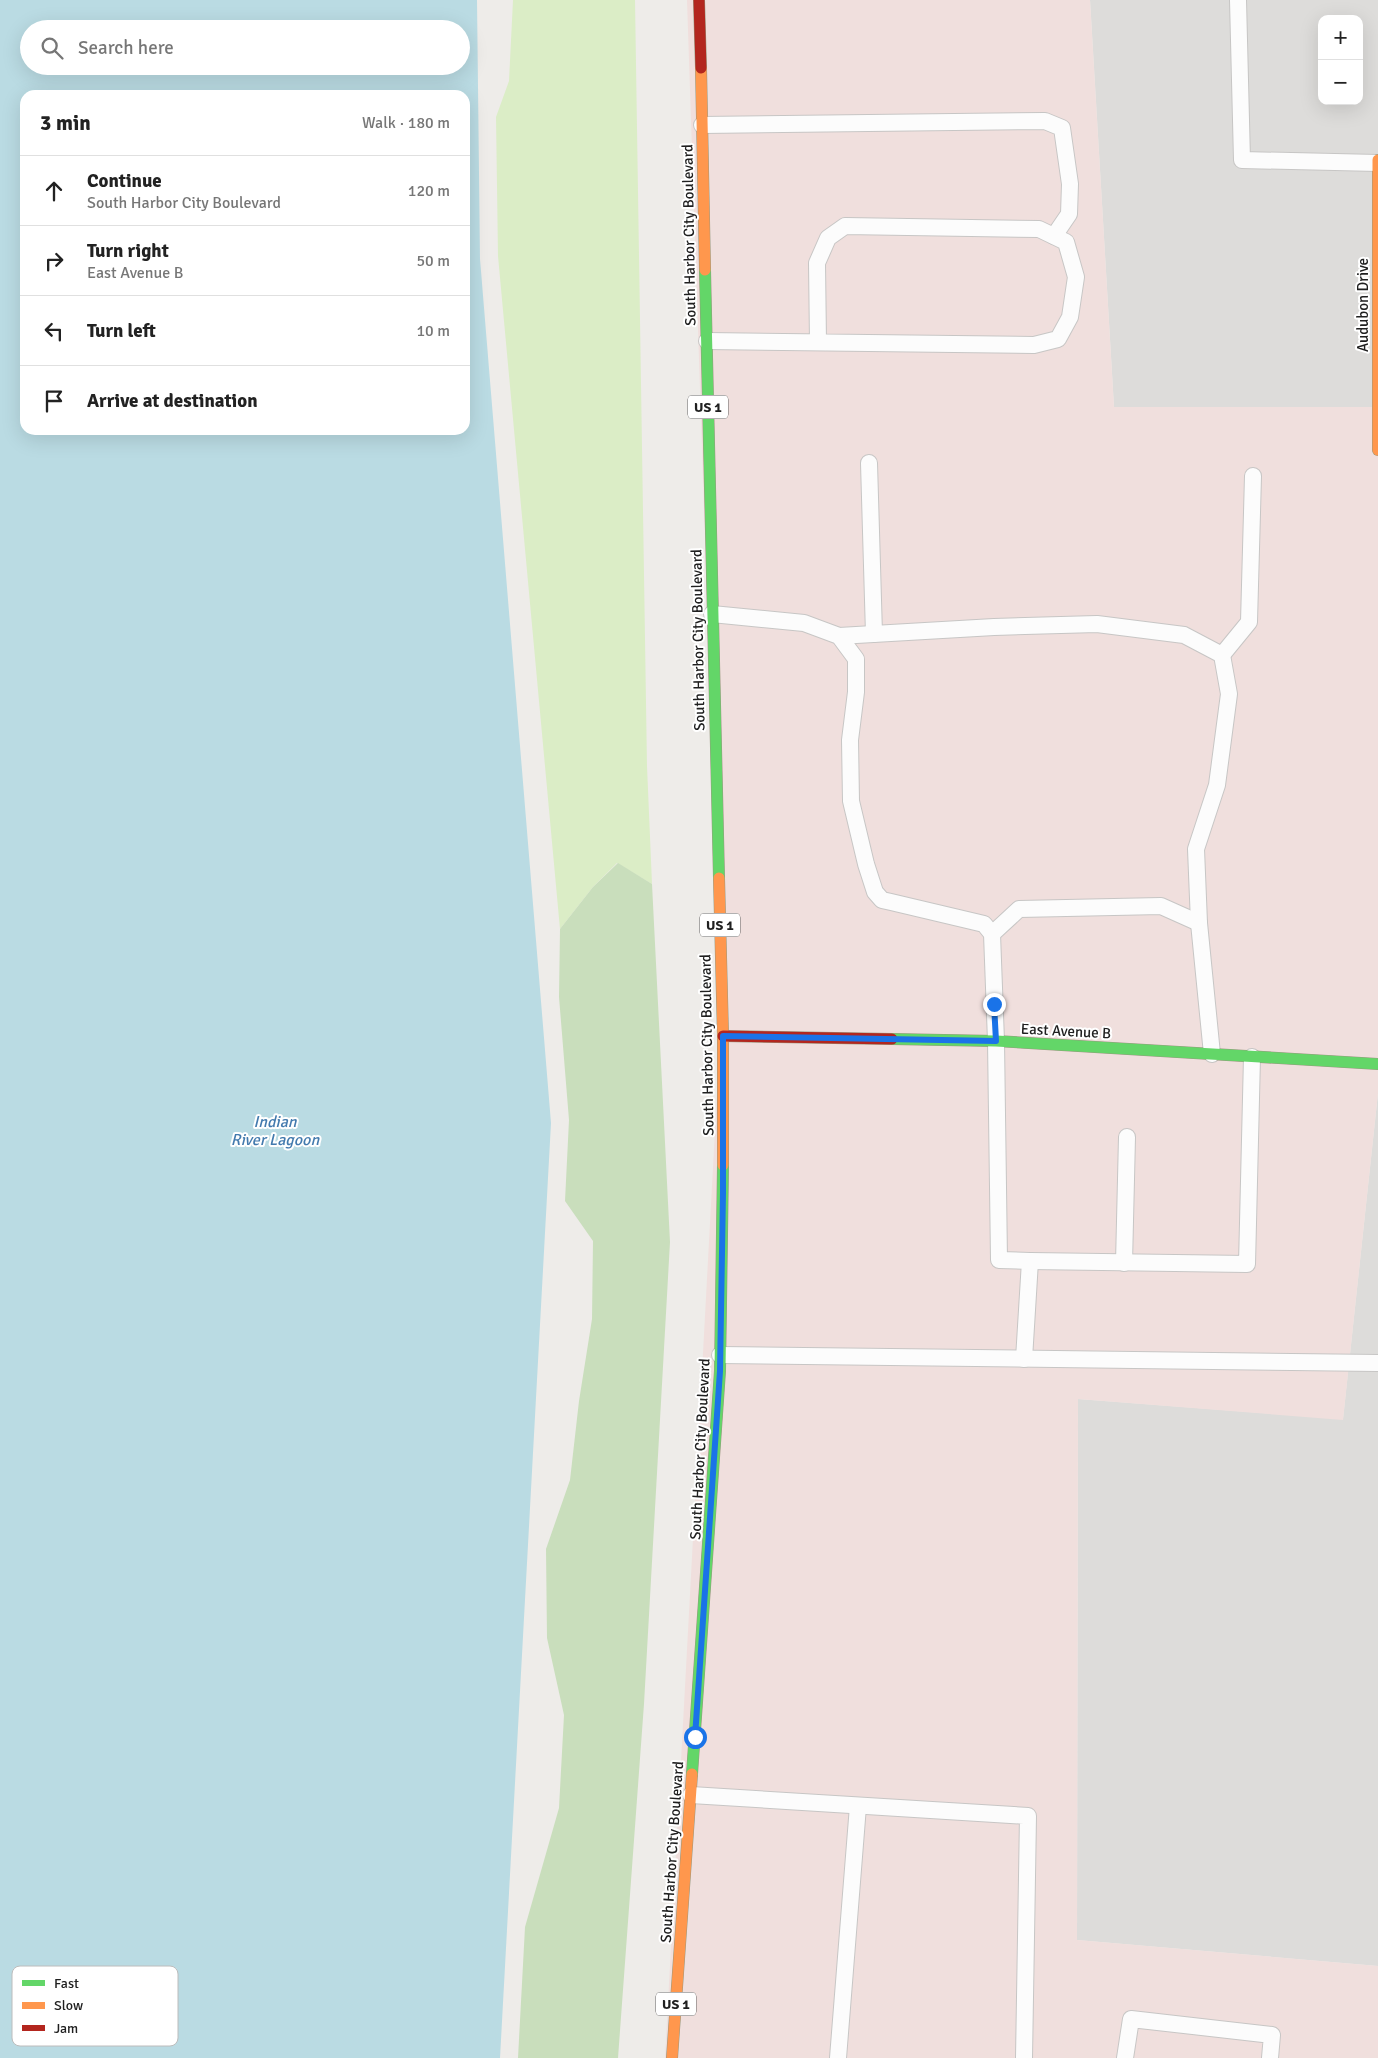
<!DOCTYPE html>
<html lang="en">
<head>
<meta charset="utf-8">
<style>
  body { margin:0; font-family:Signika,sans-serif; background:#f2f2f2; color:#222 }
  .controls { position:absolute; right:15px; top:15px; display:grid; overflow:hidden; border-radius:10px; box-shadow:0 5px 20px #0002 }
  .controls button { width:45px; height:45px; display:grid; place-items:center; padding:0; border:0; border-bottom:1px solid #e0e0e0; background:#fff; color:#222; font:25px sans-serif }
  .stop { position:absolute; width:15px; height:15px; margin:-11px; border:4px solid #1a73e8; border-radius:50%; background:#fff }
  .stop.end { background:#1a73e8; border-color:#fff; box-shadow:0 1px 5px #0008 }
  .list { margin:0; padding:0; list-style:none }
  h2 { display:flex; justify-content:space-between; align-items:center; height:65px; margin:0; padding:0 20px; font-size:21px }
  h2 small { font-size:16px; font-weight:400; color:#767676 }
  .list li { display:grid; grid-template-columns:32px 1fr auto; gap:15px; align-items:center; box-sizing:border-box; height:70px; padding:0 20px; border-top:1px solid #e0e0e0 }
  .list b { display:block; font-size:19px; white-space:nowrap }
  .list p { margin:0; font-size:16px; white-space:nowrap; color:#767676 }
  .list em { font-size:16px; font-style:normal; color:#767676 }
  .icon { flex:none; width:28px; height:28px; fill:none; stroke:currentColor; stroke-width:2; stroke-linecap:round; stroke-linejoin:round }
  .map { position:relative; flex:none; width:1378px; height:2058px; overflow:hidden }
  .search { position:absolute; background:#fff; box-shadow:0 5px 20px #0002; left:20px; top:20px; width:450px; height:55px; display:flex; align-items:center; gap:12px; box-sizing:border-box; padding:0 18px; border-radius:28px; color:#767676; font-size:19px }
  .panel { position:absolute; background:#fff; box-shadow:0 5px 20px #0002; left:20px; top:90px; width:450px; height:345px; border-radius:15px }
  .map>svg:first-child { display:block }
  .residential { fill:#dddcda; fill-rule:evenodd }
  .commercial { fill:#f0dfdd }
  .grass { fill:#dbedc6 }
  .forest { fill:#c9debc }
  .water { fill:#badbe3; fill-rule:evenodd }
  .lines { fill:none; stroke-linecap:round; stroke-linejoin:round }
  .lane-casing { stroke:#c7c6c5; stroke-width:18 }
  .fast-casing { stroke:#98997f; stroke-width:12 }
  .slow-casing { stroke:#98997f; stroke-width:12 }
  .jam-casing { stroke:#98997f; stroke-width:12 }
  .lane { stroke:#fcfcfc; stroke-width:16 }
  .fast { stroke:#63d668; stroke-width:11 }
  .slow { stroke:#ff974d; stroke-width:11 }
  .jam { stroke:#b3261e; stroke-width:11 }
  .route { stroke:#1a73e8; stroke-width:6 }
  .labels { text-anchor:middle; stroke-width:4; stroke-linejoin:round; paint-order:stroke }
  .shield { fill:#fff; stroke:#636363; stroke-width:1 }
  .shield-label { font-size:14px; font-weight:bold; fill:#202020 }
  .street-label { font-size:15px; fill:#202020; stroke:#fff }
  .water-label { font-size:16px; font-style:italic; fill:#437aae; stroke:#fff }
  .key { fill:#fff; stroke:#bcbcbc; stroke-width:1 }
  .key-label { font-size:14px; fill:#202020 }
</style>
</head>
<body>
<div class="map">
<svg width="1378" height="2058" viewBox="0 0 1378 2058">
  <rect width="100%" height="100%" fill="#eeece9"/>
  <g class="residential">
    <path d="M 1090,0 L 1378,0 L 1378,450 L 1377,407 L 1114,407 ZM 1322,19 L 1359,19 L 1359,101 L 1322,101 Z"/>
    <path d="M 1378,1093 L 1378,1966 L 1077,1940 L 1078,1399 L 1343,1419 Z"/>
  </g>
  <path class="commercial" d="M 687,0 L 1090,0 L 1114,407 L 1378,407 L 1378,1093 L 1343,1420 L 1078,1399 L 1077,1940 L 1378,1966 L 1378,2058 L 665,2058 L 721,1019 Z"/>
  <path class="grass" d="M 513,0 L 635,0 L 647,766 L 652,884 L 617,863 L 593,887 L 560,929 L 498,256 L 496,117 L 509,81 Z"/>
  <path class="forest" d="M 618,863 L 652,884 L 670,1242 L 644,1704 L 618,2058 L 518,2058 L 525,1927 L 559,1808 L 564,1715 L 547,1638 L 546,1549 L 570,1480 L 579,1401 L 592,1319 L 593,1241 L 565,1201 L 569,1120 L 559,997 L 560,929 L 593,887 Z"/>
  <path class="water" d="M 0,0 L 477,0 L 480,259 L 551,1123 L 500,2058 L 0,2058 ZM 29,29 L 461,29 L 461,66 L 29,66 ZM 25,95 L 465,95 L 465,430 L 25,430 Z"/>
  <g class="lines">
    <defs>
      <g id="lane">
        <path d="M 1238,0 L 1242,160 L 1378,163"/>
        <path d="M 702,125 L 1045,121 L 1062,128 L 1070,184 L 1069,214 L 1054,236"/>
        <path d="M 707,341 L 1034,345 L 1058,339 L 1070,317 L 1076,277 L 1066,242 L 1039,229 L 845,226 L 828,238 L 817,263 L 818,342"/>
        <path d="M 869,463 L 874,634"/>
        <path d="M 712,614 L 804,623 L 839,636 L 856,659 L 856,692 L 850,740 L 851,801 L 866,864 L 875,892 L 882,900 L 891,902 L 984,924 L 992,934 L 996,1041 L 999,1260 L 1030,1261 L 1024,1359"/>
        <path d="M 839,636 L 994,627 L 1097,624 L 1184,635 L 1222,655 L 1229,694 L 1217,785 L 1196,849 L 1199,923 L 1212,1054"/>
        <path d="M 1222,655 L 1249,622 L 1253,476"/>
        <path d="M 992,934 L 1019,909 L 1161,906 L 1199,923"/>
        <path d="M 1030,1261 L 1247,1264 L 1252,1057"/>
        <path d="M 1124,1263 L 1127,1137"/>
        <path d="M 720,1355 L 1378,1363"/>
        <path d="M 691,1795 L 1028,1816 L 1024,2058"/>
        <path d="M 838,2058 L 858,1806"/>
        <path d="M 1125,2058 L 1131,2019 L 1272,2035 L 1270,2058"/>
      </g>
      <g id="fast">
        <path d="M 705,270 L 719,878"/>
        <path d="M 892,1039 L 996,1041 L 1378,1064"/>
        <path d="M 692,1774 L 720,1371 L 723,1165"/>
      </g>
      <g id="slow">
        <path d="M 701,68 L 705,270"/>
        <path d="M 1378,160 L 1378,450"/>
        <path d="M 719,878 L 723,1036 L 723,1165"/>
        <path d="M 672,2058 L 692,1774"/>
      </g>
      <g id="jam">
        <path d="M 699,0 L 701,68"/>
        <path d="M 723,1036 L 892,1039"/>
      </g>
    </defs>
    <use href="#lane" class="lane-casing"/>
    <use href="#fast" class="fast-casing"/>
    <use href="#slow" class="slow-casing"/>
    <use href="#jam" class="jam-casing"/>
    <use href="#lane" class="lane"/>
    <use href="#fast" class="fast"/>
    <use href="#slow" class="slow"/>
    <use href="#jam" class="jam"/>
  </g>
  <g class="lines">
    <path class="route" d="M 695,1737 L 720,1371 L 723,1193 L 723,1036 L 996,1041 L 994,1004"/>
  </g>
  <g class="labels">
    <g class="shield">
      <rect x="688" y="395.5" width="40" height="23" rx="4"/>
      <rect x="700" y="913.5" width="40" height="23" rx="4"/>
      <rect x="656" y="1992.5" width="40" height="23" rx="4"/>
    </g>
    <g class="shield-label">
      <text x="708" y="412">US 1</text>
      <text x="720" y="930">US 1</text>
      <text x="676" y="2009">US 1</text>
    </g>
    <g class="street-label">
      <text transform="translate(689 235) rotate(-91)" y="5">South Harbor City Boulevard</text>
      <text transform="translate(1363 305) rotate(-90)" y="5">Audubon Drive</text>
      <text transform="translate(698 640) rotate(-91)" y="5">South Harbor City Boulevard</text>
      <text transform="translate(1066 1031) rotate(3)" y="5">East Avenue B</text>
      <text transform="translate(707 1045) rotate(-91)" y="5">South Harbor City Boulevard</text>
      <text transform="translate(700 1449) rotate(-87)" y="5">South Harbor City Boulevard</text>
      <text transform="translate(672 1852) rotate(-86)" y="5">South Harbor City Boulevard</text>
    </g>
    <g class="water-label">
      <text x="275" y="1127">Indian<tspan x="275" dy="18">River Lagoon</tspan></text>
    </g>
  </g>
  <rect x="12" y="1966" width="166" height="80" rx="8" class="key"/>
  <rect x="22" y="1980" width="23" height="6" fill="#63d668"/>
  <rect x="22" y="2002" width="23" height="7" fill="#ff974d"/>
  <rect x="22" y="2025" width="23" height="6" fill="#b3261e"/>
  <g class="key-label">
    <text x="54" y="1988">Fast</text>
    <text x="54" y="2010">Slow</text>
    <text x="54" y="2033">Jam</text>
  </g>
</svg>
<div class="controls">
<button>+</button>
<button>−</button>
</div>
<div class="stop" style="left:695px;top:1737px"></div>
<div class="stop end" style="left:994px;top:1004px"></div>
<div class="search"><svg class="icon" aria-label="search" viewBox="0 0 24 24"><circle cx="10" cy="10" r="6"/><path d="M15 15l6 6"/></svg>Search here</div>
<section class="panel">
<h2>3 min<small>Walk · 180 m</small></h2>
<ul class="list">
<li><svg class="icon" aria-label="ahead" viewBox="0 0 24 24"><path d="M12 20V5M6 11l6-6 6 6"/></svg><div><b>Continue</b><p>South Harbor City Boulevard</p></div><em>120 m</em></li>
<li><svg class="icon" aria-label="right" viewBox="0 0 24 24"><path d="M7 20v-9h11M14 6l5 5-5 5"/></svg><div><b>Turn right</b><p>East Avenue B</p></div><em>50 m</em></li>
<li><svg class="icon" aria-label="left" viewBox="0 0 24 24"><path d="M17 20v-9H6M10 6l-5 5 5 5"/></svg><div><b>Turn left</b></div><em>10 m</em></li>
<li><svg class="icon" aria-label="arrive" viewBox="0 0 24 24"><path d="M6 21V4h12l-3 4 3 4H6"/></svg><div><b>Arrive at destination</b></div></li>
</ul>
</section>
</div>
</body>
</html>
